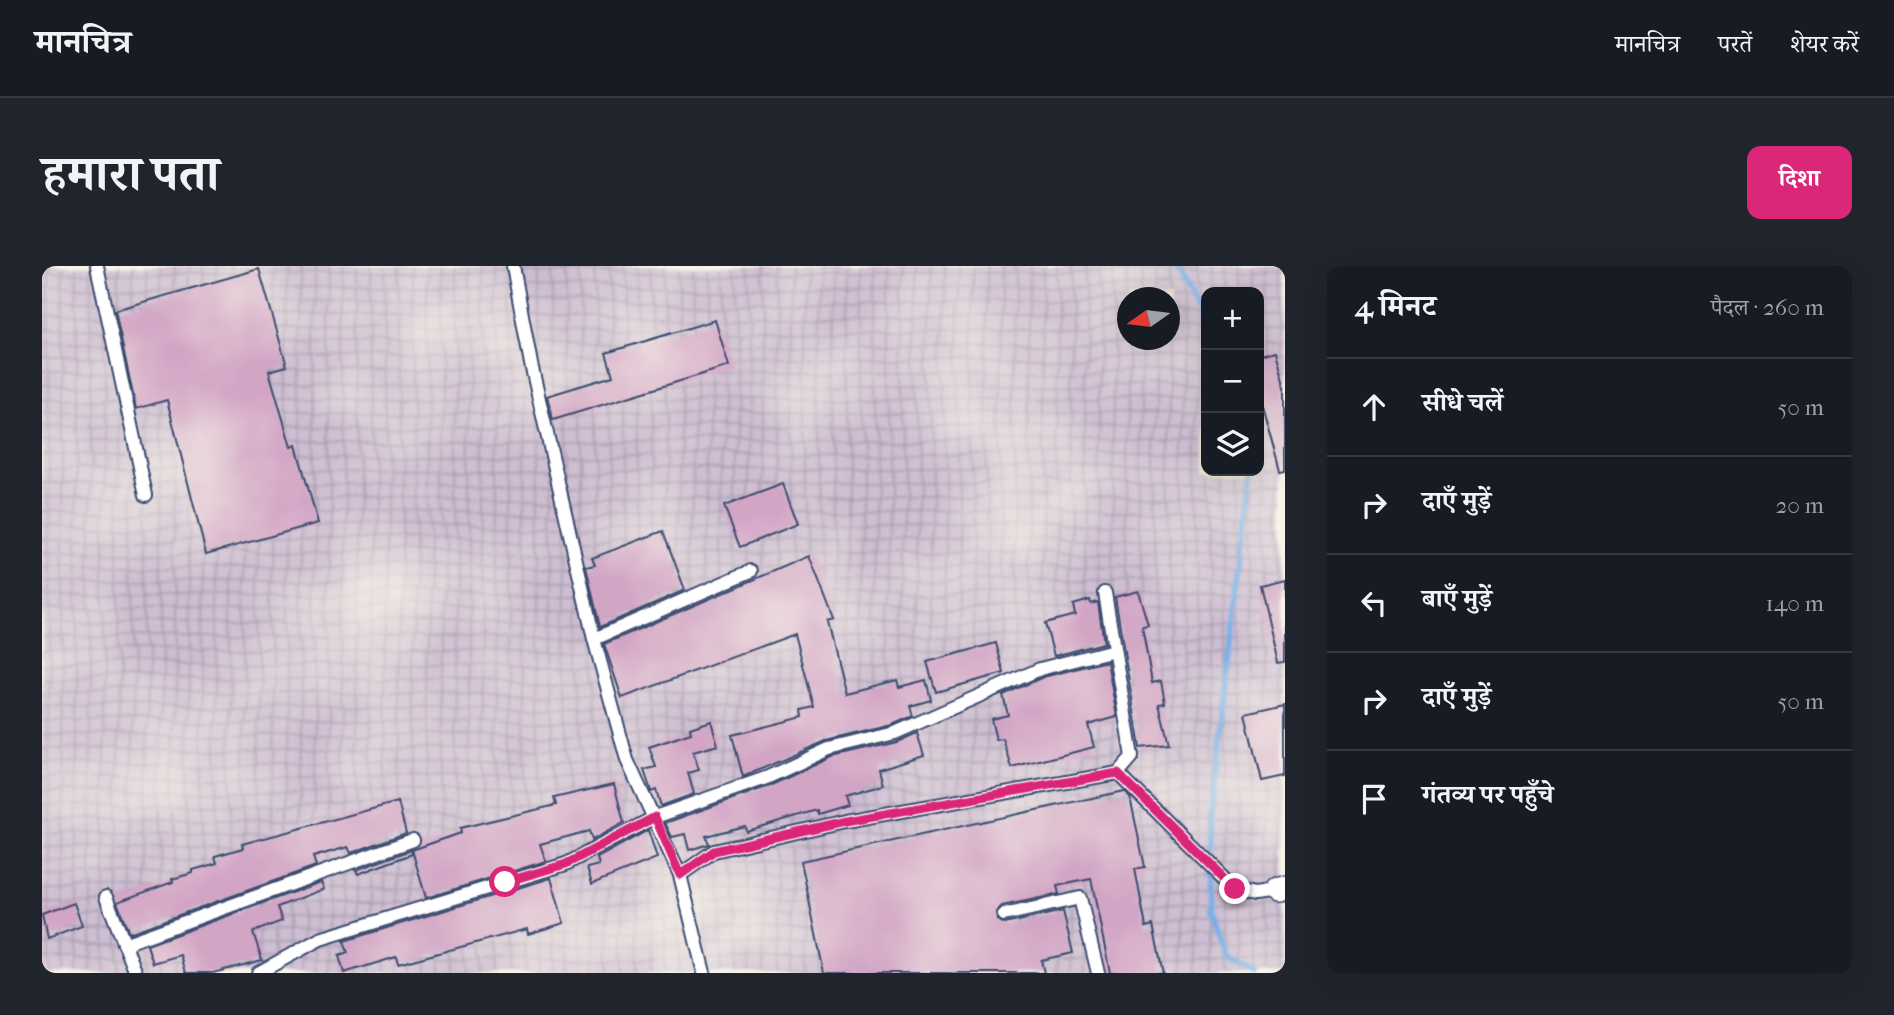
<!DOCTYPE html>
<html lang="hi">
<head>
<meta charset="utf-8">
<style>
  body { margin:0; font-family:"IM FELL French Canon","Noto Serif Devanagari",serif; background:#20242c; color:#f1f3f6 }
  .controls { position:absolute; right:21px; top:21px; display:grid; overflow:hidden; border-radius:14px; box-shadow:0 7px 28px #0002 }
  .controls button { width:63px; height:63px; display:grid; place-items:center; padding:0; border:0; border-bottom:2px solid #363941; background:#171b24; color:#f1f3f6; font:35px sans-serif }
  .compass { position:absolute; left:1075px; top:21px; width:63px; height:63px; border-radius:50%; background:#171b24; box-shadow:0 7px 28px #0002; rotate:256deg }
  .stop { position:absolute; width:21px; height:21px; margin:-16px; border:5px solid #db2777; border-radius:50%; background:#fff }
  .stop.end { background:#db2777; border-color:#fff; box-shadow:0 2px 7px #0008 }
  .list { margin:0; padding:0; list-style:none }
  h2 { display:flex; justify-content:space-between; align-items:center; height:91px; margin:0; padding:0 28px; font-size:30px }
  h2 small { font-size:23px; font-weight:400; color:#9ea1a6 }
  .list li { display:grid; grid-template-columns:46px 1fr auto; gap:21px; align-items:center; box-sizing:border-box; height:98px; padding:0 28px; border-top:2px solid #363941 }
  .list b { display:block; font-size:26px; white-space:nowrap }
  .list em { font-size:23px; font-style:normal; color:#9ea1a6 }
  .icon { flex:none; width:38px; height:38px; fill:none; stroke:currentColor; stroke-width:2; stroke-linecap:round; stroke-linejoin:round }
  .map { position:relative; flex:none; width:1243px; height:707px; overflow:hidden; border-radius:14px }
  header { display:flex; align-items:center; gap:42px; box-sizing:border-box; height:98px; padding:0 35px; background:#171b24; border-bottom:2px solid #363941 }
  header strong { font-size:33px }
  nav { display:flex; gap:38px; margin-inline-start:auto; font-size:24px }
  .intro { display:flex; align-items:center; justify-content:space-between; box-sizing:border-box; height:168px; padding:0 42px }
  h1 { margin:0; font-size:49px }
  .button { padding:18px 32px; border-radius:14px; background:#db2777; color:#fff; font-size:24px; font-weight:700 }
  main { display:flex; gap:42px; padding:0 42px }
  aside { flex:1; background:#171b24; border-radius:14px; box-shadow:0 7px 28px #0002 }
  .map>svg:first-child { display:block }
  .industrial { fill:url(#industrial-grid); fill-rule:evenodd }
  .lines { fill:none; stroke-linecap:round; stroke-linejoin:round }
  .stream { stroke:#77afe6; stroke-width:6 }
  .building { fill:#d2a5c5 }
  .lane-casing { stroke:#3b4b6f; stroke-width:16 }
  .street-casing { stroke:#3b4b6f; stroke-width:26 }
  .lane { stroke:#fff; stroke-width:12 }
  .street { stroke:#fff; stroke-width:23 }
  .route { stroke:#db2777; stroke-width:9 }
</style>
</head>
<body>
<header>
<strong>मानचित्र</strong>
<nav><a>मानचित्र</a><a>परतें</a><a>शेयर करें</a></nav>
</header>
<div class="intro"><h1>हमारा पता</h1><a class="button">दिशा</a></div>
<main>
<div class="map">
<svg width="1243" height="707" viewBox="0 0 1243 707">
  <defs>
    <pattern id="industrial-grid" width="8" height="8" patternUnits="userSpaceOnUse" patternTransform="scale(1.75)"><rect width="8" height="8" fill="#cebed1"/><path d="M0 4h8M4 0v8" fill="none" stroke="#a69bad"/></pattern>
  </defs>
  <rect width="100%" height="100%" fill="#f7f3e8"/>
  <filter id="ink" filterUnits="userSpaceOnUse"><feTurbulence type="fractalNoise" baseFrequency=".0143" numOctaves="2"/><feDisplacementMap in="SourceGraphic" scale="14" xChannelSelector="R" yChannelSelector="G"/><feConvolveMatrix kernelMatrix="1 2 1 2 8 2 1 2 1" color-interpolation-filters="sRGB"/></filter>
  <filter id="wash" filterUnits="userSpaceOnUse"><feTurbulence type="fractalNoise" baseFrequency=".00686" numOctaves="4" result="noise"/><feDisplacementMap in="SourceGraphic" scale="28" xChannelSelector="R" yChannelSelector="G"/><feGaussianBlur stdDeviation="1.57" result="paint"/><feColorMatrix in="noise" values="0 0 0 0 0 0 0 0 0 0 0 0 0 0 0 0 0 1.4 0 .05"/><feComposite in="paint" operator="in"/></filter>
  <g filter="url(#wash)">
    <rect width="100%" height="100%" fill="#f0e9d2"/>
    <path class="industrial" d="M 0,0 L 1243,0 L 1243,707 L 0,707 ZM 1164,26 L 1217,26 L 1217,205 L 1164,205 ZM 1086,32 L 1128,32 L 1128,74 L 1086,74 Z"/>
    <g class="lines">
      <g class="stream">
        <path d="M 1133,0 L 1164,60"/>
        <path d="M 1210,205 L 1168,549 L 1169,644 L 1184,690 L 1212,707"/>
      </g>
    </g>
    <g id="blocks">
      <g class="building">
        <path d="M 217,3 L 245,100 L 227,105 L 249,181 L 254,179 L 276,257 L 164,288 L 125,134 L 94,143 L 73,44 Z"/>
        <path d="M 673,54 L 687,100 L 511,154 L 505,130 L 571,110 L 564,87 Z"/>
        <path d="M 1233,85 L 1243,120 L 1243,203 L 1238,204 L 1217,128 L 1217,89 Z"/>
        <path d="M 741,218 L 756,258 L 698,281 L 682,240 Z"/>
        <path d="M 621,265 L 643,324 L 558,361 L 544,301 L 553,299 L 550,292 Z"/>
        <path d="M 767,290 L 792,354 L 785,356 L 803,427 L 855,414 L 857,421 L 884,414 L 889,434 L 868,440 L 871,450 L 850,459 L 784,475 L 701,511 L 690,469 L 761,451 L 760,444 L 772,441 L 753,368 L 580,432 L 562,378 Z"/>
        <path d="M 1243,313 L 1243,396 L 1236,397 L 1218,319 Z"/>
        <path d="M 1096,325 L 1106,359 L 1100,360 L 1110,417 L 1119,415 L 1123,437 L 1117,438 L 1127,479 L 1098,482 L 1073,331 Z"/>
        <path d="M 1048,334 L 1049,338 L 1056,336 L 1062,377 L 1012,390 L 1003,357 L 1033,349 L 1031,339 Z"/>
        <path d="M 954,377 L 962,407 L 894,426 L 885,396 Z"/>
        <path d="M 1065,395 L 1075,451 L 1046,459 L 1052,481 L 970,502 L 961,473 L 954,474 L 949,453 L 966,449 L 961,429 L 1001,411 Z"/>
        <path d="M 1243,438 L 1243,510 L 1220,515 L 1204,447 Z"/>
        <path d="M 669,455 L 676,479 L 651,486 L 657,504 L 646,507 L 652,528 L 619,540 L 614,524 L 609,526 L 608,522 L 602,504 L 614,501 L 607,481 L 649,467 L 648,462 Z"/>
        <path d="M 875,467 L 882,489 L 837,503 L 841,519 L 803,530 L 806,539 L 776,548 L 775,544 L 704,565 L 703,560 L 664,570 L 667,578 L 647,584 L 643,568 L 630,571 L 623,557 L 727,520 L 790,491 L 855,476 Z"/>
        <path d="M 572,518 L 582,557 L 550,574 L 547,565 L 498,578 L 504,595 L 384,632 L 370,584 L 419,567 L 418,562 L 514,539 L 512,532 Z"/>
        <path d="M 1082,525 L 1088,531 L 1103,601 L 1093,603 L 1104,661 L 1111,659 L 1121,707 L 1068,707 L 1049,613 L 1015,620 L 1017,628 L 960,640 L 954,646 L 955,654 L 963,658 L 1021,645 L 1031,687 L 999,694 L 1002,707 L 782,707 L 759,595 Z"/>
        <path d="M 356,536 L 364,567 L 309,587 L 306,581 L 271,591 L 274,600 L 87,667 L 75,636 L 131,616 L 130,613 L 151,607 L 151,604 L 175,597 L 173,590 L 201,582 L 200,578 Z"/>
        <path d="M 606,564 L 615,592 L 550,618 L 545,602 L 557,599 L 555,592 Z"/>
        <path d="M 369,584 L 370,588 L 316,608 L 314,604 Z"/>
        <path d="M 509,612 L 522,657 L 486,668 L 485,663 L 356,698 L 354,691 L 302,707 L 297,690 L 306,687 L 302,675 Z"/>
        <path d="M 279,616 L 282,623 L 235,641 L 240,655 L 211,666 L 220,694 L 171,707 L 144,707 L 139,689 L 111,697 L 105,679 Z"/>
        <path d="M 32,637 L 40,660 L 5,673 L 0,649 Z"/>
      </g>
    </g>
  </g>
  <g filter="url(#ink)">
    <use href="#blocks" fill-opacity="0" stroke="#3b4b6f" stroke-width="2"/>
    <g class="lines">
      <defs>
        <g id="lane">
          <path d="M 55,0 L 104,229"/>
          <path d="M 471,0 L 489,98 L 552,373 L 585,494 L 638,609 L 662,707"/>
          <path d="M 552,373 L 709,305"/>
          <path d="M 1076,507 L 1193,623 L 1213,628 L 1233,625"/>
          <path d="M 638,609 L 672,585 L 803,555 L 1076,507 L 1090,491 L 1063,327"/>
          <path d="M 64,631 L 94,707"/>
          <path d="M 962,649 L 1038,632 L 1056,707"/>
          <path d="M 82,678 L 371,574"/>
          <path d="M 216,707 L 278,673 L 524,598 L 613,551 L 724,512 L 787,483 L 853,467 L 998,403 L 1072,384"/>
        </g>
        <path id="street" d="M 1233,625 L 1243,622"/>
      </defs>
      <use href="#lane" class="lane-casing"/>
      <use href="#street" class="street-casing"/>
      <use href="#lane" class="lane"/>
      <use href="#street" class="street"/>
    </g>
  </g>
  <g class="lines" filter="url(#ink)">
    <path class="route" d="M 463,616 L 524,598 L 613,551 L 638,609 L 672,585 L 803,555 L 1076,507 L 1193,623"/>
  </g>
</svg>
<div class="controls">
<button>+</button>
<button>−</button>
<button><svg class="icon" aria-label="layers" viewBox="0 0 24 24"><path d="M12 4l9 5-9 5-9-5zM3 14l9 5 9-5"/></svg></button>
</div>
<svg class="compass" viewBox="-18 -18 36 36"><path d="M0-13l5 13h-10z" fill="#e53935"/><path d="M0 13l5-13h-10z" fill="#9ea1a6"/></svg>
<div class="stop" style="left:463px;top:616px"></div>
<div class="stop end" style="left:1193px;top:623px"></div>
</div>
<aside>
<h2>4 मिनट<small>पैदल · 260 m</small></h2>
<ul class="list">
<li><svg class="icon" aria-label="ahead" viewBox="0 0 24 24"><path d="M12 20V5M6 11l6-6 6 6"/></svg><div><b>सीधे चलें</b></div><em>50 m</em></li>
<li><svg class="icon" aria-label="right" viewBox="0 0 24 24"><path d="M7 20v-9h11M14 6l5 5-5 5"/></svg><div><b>दाएँ मुड़ें</b></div><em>20 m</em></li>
<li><svg class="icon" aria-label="left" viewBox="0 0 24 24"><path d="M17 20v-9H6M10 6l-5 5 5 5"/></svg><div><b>बाएँ मुड़ें</b></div><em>140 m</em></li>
<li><svg class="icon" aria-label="right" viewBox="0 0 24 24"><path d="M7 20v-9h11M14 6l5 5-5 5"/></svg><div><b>दाएँ मुड़ें</b></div><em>50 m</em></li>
<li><svg class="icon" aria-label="arrive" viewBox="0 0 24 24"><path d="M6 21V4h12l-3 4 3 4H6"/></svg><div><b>गंतव्य पर पहुँचे</b></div></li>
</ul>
</aside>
</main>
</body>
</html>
